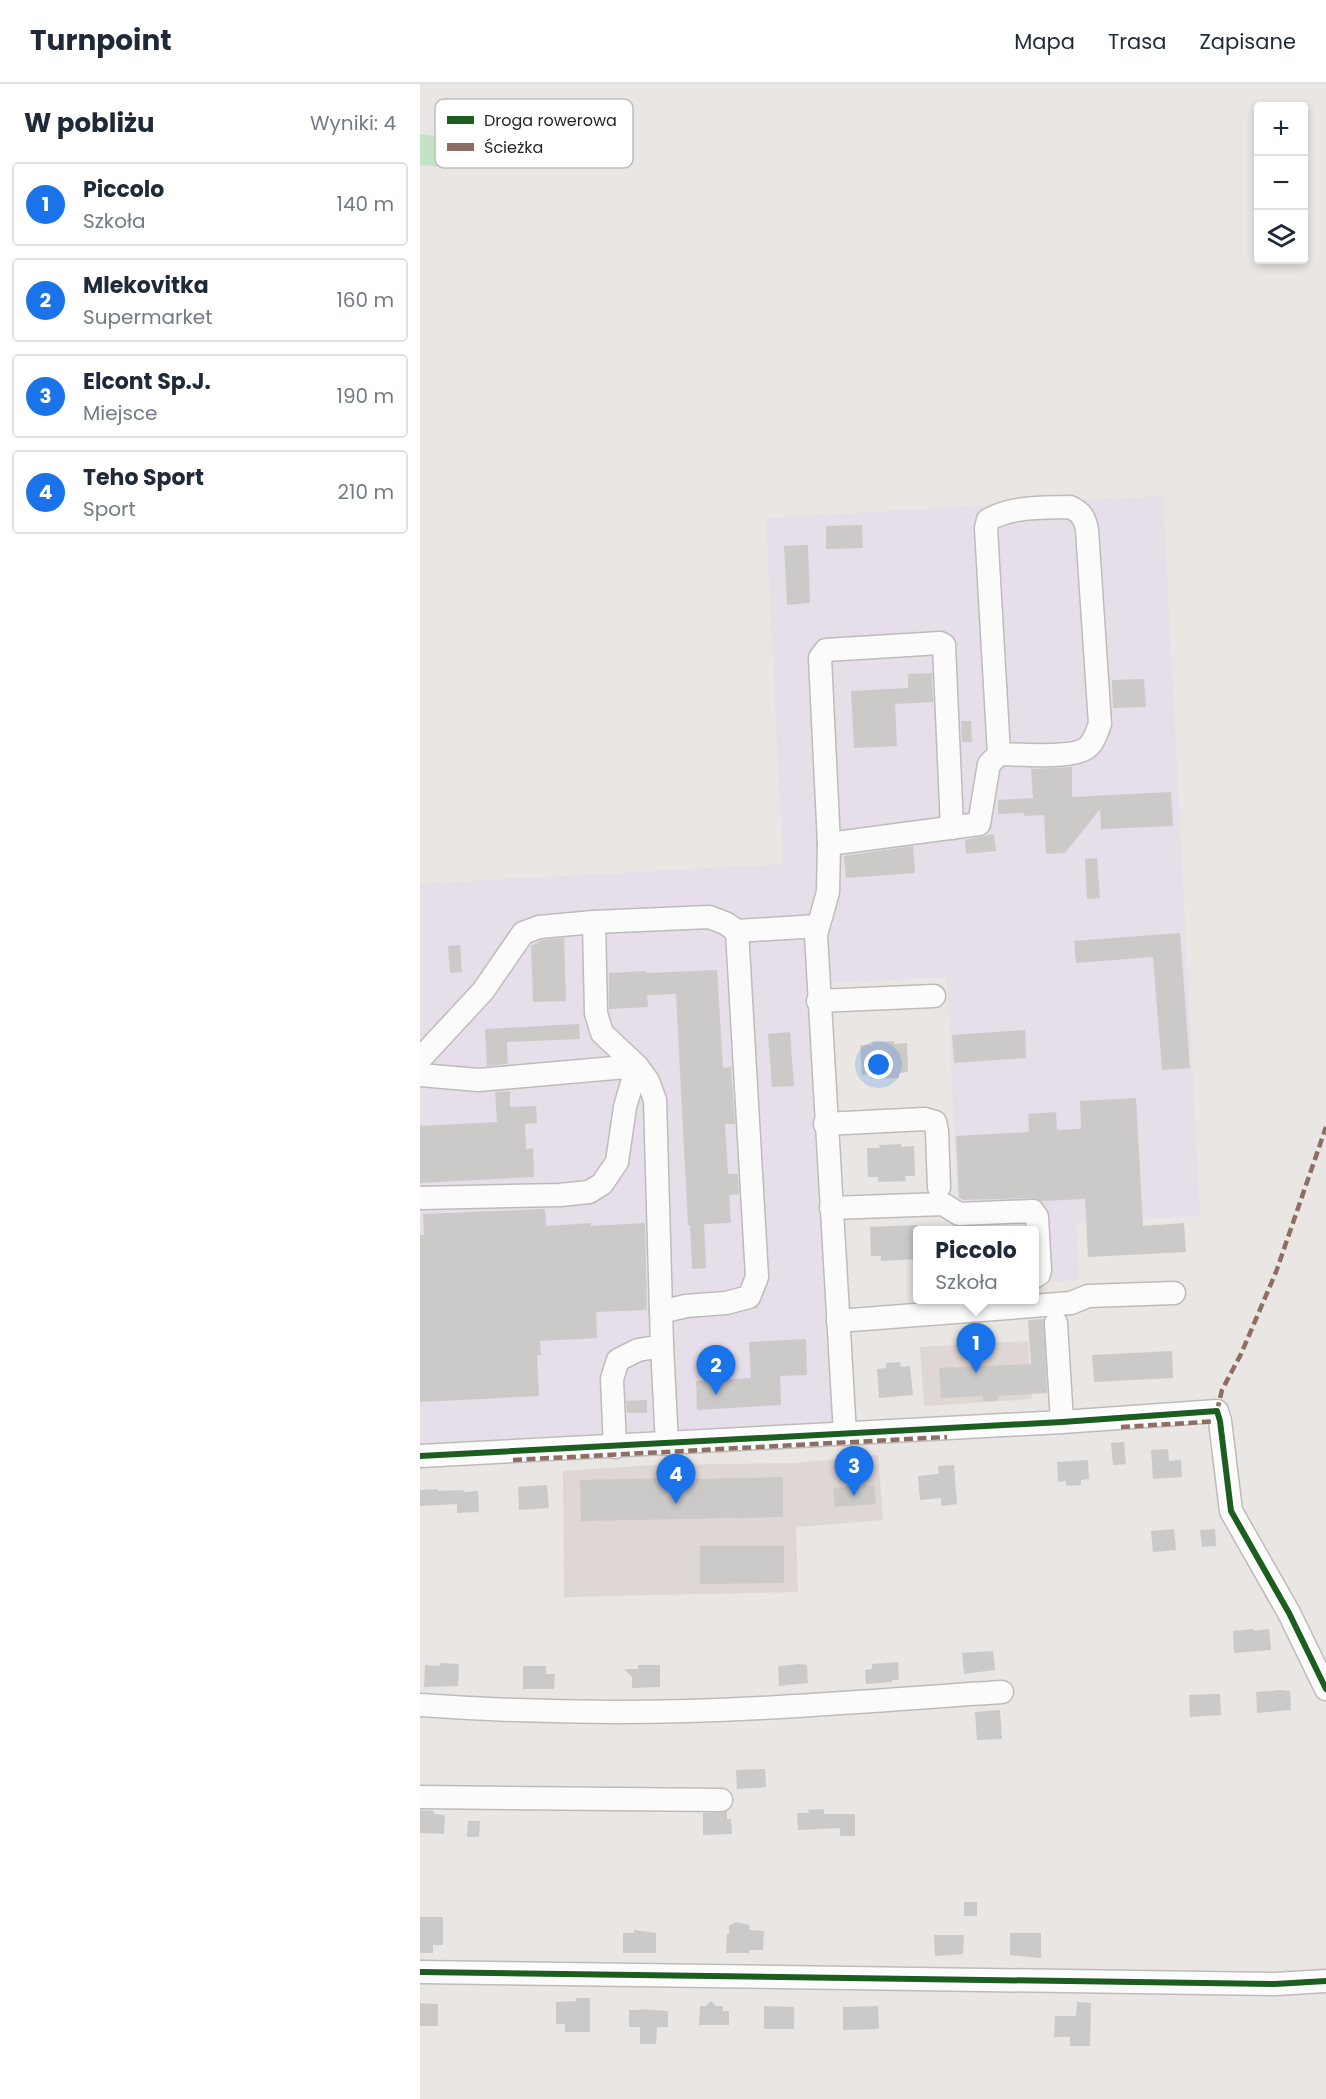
<!DOCTYPE html>
<html lang="pl">
<head>
<meta charset="utf-8">
<style>
  body { margin:0; font-family:Poppins,sans-serif; background:#f2f2f3; color:#1f2937 }
  .controls { position:absolute; right:18px; top:18px; display:grid; overflow:hidden; border-radius:6px; box-shadow:0 3px 9px #0003 }
  .controls button { width:54px; height:54px; display:grid; place-items:center; padding:0; border:0; border-bottom:2px solid #e0e1e3; background:#fff; color:#1f2937; font:30px sans-serif }
  .you { position:absolute; left:459px; top:981px; width:21px; height:21px; margin:-15px; border:4px solid #fff; border-radius:50%; background:#1a73e8; box-shadow:0 0 0 9px #1a73e833 }
  .badge { display:grid; place-items:center; width:39px; height:39px; border-radius:50%; background:#1a73e8; color:#fff; font-size:20px; font-weight:700 }
  .pin { position:absolute; translate:-50% -50px; filter:drop-shadow(0 2px 3px #0008) }
  .pin::after { content:''; position:absolute; top:32px; width:21px; height:18px; background:inherit; clip-path:polygon(0 0,100% 0,50% 100%) }
  .popup { position:absolute; left:493px; top:1142px; width:126px; height:78px; box-sizing:border-box; display:grid; place-content:center; border-radius:6px; background:#fff; filter:drop-shadow(0 2px 4px #0005); font-size:20px; white-space:nowrap; color:#747a83 }
  .popup b { font-size:22px; color:#1f2937 }
  .popup::after { content:''; position:absolute; left:50%; top:100%; margin-left:-12px; border:12px solid transparent; border-top-color:#fff }
  .list { margin:0; padding:0; list-style:none }
  h2 { display:flex; justify-content:space-between; align-items:center; height:78px; margin:0; padding:0 24px; font-size:26px }
  h2 small { font-size:20px; font-weight:400; color:#747a83 }
  .list li { display:grid; grid-template-columns:39px 1fr auto; gap:18px; align-items:center; box-sizing:border-box; height:84px; margin:0 12px 12px; padding:0 12px; border:2px solid #e0e1e3; border-radius:6px }
  .list b { display:block; font-size:22px; white-space:nowrap }
  .list p { margin:0; font-size:20px; white-space:nowrap; color:#747a83 }
  .list em { font-size:20px; font-style:normal; color:#747a83 }
  .icon { flex:none; width:33px; height:33px; fill:none; stroke:currentColor; stroke-width:2; stroke-linecap:round; stroke-linejoin:round }
  .map { position:relative; flex:none; width:906px; height:2015px; overflow:hidden }
  header { display:flex; align-items:center; gap:36px; box-sizing:border-box; height:84px; padding:0 30px; background:#fff; border-bottom:2px solid #e0e1e3 }
  header strong { font-size:28px }
  nav { display:flex; gap:33px; margin-inline-start:auto; font-size:21px }
  main { display:flex }
  aside { flex:1; background:#fff }
  .map>svg:first-child { display:block }
  .built { fill:#dfd7d4 }
  .industrial { fill:#e6dee8 }
  .green { fill:#c5e2c7 }
  .building { fill:#ccc9c9 }
  .lines { fill:none; stroke-linecap:round; stroke-linejoin:round }
  .minor-casing { stroke:#bebcbb; stroke-width:25 }
  .minor { stroke:#fcfbfb; stroke-width:22 }
  .quiet { stroke:#8d6e63; stroke-width:4.5; stroke-dasharray:9 4.5; stroke-linecap:butt }
  .cycleway-casing { stroke:#fff; stroke-width:10 }
  .cycleway { stroke:#1b5e20; stroke-width:6 }
  .key { fill:#fff; stroke:#bebebe; stroke-width:1.5 }
  .key-label { font-size:16px; fill:#272525 }
</style>
</head>
<body>
<header>
<strong>Turnpoint</strong>
<nav><a>Mapa</a><a>Trasa</a><a>Zapisane</a></nav>
</header>
<main>
<aside>
<h2>W pobliżu<small>Wyniki: 4</small></h2>
<ul class="list">
<li><span class="badge">1</span><div><b>Piccolo</b><p>Szkoła</p></div><em>140 m</em></li>
<li><span class="badge">2</span><div><b>Mlekovitka</b><p>Supermarket</p></div><em>160 m</em></li>
<li><span class="badge">3</span><div><b>Elcont Sp.J.</b><p>Miejsce</p></div><em>190 m</em></li>
<li><span class="badge">4</span><div><b>Teho Sport</b><p>Sport</p></div><em>210 m</em></li>
</ul>
</aside>
<div class="map">
<svg width="906" height="2015" viewBox="0 0 906 2015">
  <rect width="100%" height="100%" fill="#e9e6e4"/>
  <g class="built">
    <path d="M 608,1257 L 612,1315 L 504,1322 L 500,1263 Z"/>
    <path d="M 458,1371 L 463,1436 L 376,1443 L 378,1508 L 144,1513 L 143,1387 L 233,1381 L 376,1379 Z"/>
  </g>
  <path class="industrial" d="M 743,412 L 780,1132 L 656,1139 L 659,1196 L 615,1198 L 614,1146 L 539,1146 L 527,893 L 387,900 L 412,1342 L 0,1364 L 0,800 L 363,780 L 346,434 Z"/>
  <path class="green" d="M 0,50 L 49,56 L 45,84 L 0,81 Z"/>
  <g class="building">
    <path d="M 442,441 L 443,464 L 406,465 L 406,442 Z"/>
    <path d="M 388,461 L 390,519 L 367,521 L 364,462 Z"/>
    <path d="M 512,589 L 513,618 L 475,620 L 477,662 L 434,664 L 431,607 L 488,604 L 488,590 Z"/>
    <path d="M 724,595 L 726,623 L 693,624 L 692,596 Z"/>
    <path d="M 541,637 L 551,637 L 552,658 L 542,658 Z"/>
    <path d="M 652,683 L 652,713 L 751,708 L 753,742 L 681,745 L 680,725 L 645,769 L 626,770 L 624,731 L 604,732 L 604,729 L 578,730 L 578,716 L 613,714 L 611,685 Z"/>
    <path d="M 574,750 L 576,767 L 546,770 L 545,756 Z"/>
    <path d="M 493,762 L 495,789 L 426,794 L 424,772 Z"/>
    <path d="M 677,774 L 680,814 L 667,815 L 665,775 Z"/>
    <path d="M 760,849 L 770,984 L 742,986 L 733,873 L 656,879 L 654,857 Z"/>
    <path d="M 144,854 L 146,917 L 113,918 L 111,862 L 122,856 Z"/>
    <path d="M 40,861 L 42,888 L 30,889 L 28,862 Z"/>
    <path d="M 297,886 L 303,984 L 311,983 L 315,1040 L 305,1040 L 308,1090 L 318,1090 L 319,1110 L 309,1111 L 311,1139 L 284,1140 L 286,1184 L 272,1185 L 270,1141 L 268,1141 L 256,910 L 227,911 L 228,923 L 189,925 L 189,889 L 226,887 L 226,889 Z"/>
    <path d="M 159,940 L 160,955 L 87,958 L 88,980 L 67,982 L 65,945 Z"/>
    <path d="M 605,946 L 606,974 L 534,979 L 532,951 Z"/>
    <path d="M 370,948 L 374,1002 L 352,1003 L 348,950 Z"/>
    <path d="M 474,957 L 474,960 L 487,959 L 488,988 L 479,989 L 479,994 L 451,995 L 451,990 L 442,991 L 440,961 L 453,961 L 452,958 Z"/>
    <path d="M 90,1007 L 90,1023 L 116,1022 L 117,1039 L 105,1040 L 106,1065 L 113,1064 L 114,1093 L 0,1099 L 0,1042 L 77,1038 L 75,1008 Z"/>
    <path d="M 716,1014 L 723,1142 L 764,1139 L 766,1168 L 668,1173 L 665,1115 L 622,1117 L 612,1114 L 543,1116 L 539,1114 L 536,1052 L 609,1048 L 608,1030 L 636,1028 L 637,1046 L 661,1045 L 660,1017 Z"/>
    <path d="M 481,1060 L 481,1063 L 494,1062 L 495,1092 L 485,1092 L 486,1097 L 458,1098 L 458,1093 L 448,1093 L 447,1064 L 460,1064 L 459,1061 Z"/>
    <path d="M 125,1125 L 126,1142 L 171,1139 L 171,1142 L 225,1139 L 227,1226 L 176,1228 L 177,1254 L 120,1257 L 121,1271 L 117,1271 L 119,1312 L 0,1318 L 0,1151 L 4,1151 L 3,1130 Z"/>
    <path d="M 498,1141 L 498,1175 L 461,1177 L 461,1172 L 451,1172 L 450,1143 Z"/>
    <path d="M 624,1235 L 627,1309 L 578,1312 L 578,1317 L 563,1317 L 563,1312 L 521,1314 L 519,1284 L 611,1280 L 608,1236 Z"/>
    <path d="M 386,1255 L 387,1291 L 360,1292 L 361,1321 L 277,1326 L 276,1297 L 331,1294 L 329,1258 Z"/>
    <path d="M 752,1267 L 753,1294 L 674,1298 L 672,1271 Z"/>
    <path d="M 480,1278 L 481,1283 L 490,1282 L 493,1311 L 459,1314 L 457,1285 L 466,1284 L 466,1279 Z"/>
    <path d="M 227,1316 L 227,1329 L 207,1329 L 206,1317 Z"/>
    <path d="M 704,1358 L 706,1380 L 693,1381 L 691,1359 Z"/>
    <path d="M 748,1365 L 749,1377 L 761,1376 L 762,1393 L 733,1395 L 731,1366 Z"/>
    <path d="M 668,1376 L 669,1395 L 661,1396 L 661,1401 L 646,1402 L 646,1397 L 638,1398 L 637,1378 Z"/>
    <path d="M 534,1381 L 537,1420 L 521,1422 L 521,1414 L 500,1416 L 498,1392 L 519,1390 L 518,1382 Z"/>
    <path d="M 261,1388 L 261,1393 L 275,1392 L 275,1395 L 363,1393 L 363,1433 L 161,1437 L 160,1396 L 245,1394 L 245,1389 Z"/>
    <path d="M 445,1399 L 446,1402 L 454,1401 L 456,1420 L 415,1423 L 413,1404 L 426,1403 L 426,1401 Z"/>
    <path d="M 127,1401 L 129,1424 L 99,1426 L 98,1403 Z"/>
    <path d="M 18,1405 L 18,1407 L 44,1406 L 44,1408 L 58,1407 L 59,1428 L 37,1429 L 37,1420 L 0,1422 L 0,1406 Z"/>
    <path d="M 754,1445 L 756,1466 L 733,1468 L 731,1447 Z"/>
    <path d="M 795,1445 L 796,1462 L 782,1463 L 780,1446 Z"/>
    <path d="M 280,1462 L 364,1462 L 364,1499 L 280,1500 Z"/>
    <path d="M 834,1545 L 834,1547 L 849,1545 L 851,1566 L 814,1569 L 813,1547 Z"/>
    <path d="M 573,1567 L 575,1586 L 544,1590 L 542,1569 Z"/>
    <path d="M 478,1578 L 479,1596 L 472,1596 L 472,1598 L 446,1600 L 445,1586 L 452,1585 L 452,1580 Z"/>
    <path d="M 20,1579 L 39,1580 L 38,1602 L 4,1603 L 5,1581 L 20,1582 Z"/>
    <path d="M 380,1580 L 387,1581 L 388,1599 L 359,1602 L 358,1582 Z"/>
    <path d="M 218,1581 L 240,1581 L 240,1603 L 212,1604 L 212,1593 L 204,1585 L 218,1585 Z"/>
    <path d="M 103,1582 L 126,1582 L 126,1590 L 135,1590 L 134,1605 L 103,1605 Z"/>
    <path d="M 861,1606 L 870,1607 L 871,1626 L 837,1629 L 836,1608 Z"/>
    <path d="M 792,1610 L 800,1610 L 801,1631 L 770,1633 L 769,1611 Z"/>
    <path d="M 580,1626 L 582,1655 L 557,1656 L 555,1628 Z"/>
    <path d="M 345,1685 L 346,1703 L 317,1705 L 316,1686 Z"/>
    <path d="M 404,1725 L 404,1730 L 435,1730 L 435,1752 L 420,1752 L 420,1744 L 378,1746 L 377,1729 L 389,1729 L 388,1726 Z"/>
    <path d="M 0,1726 L 14,1727 L 14,1730 L 25,1731 L 24,1750 L 0,1749 Z"/>
    <path d="M 307,1728 L 307,1735 L 311,1735 L 312,1750 L 283,1751 L 283,1729 Z"/>
    <path d="M 48,1737 L 60,1737 L 59,1753 L 47,1753 Z"/>
    <rect x="544" y="1818" width="13" height="14"/>
    <path d="M 0,1833 L 23,1833 L 23,1861 L 13,1861 L 13,1869 L 0,1869 Z"/>
    <path d="M 316,1838 L 330,1841 L 329,1846 L 344,1847 L 343,1866 L 329,1866 L 329,1869 L 306,1869 L 307,1850 L 309,1850 L 309,1842 Z"/>
    <path d="M 214,1846 L 236,1849 L 236,1869 L 203,1869 L 203,1849 L 214,1849 Z"/>
    <path d="M 590,1849 L 621,1849 L 621,1874 L 590,1871 Z"/>
    <path d="M 514,1851 L 544,1851 L 543,1870 L 515,1872 Z"/>
    <path d="M 156,1914 L 170,1914 L 170,1948 L 145,1948 L 145,1940 L 136,1940 L 136,1918 L 156,1917 Z"/>
    <path d="M 291,1917 L 296,1922 L 303,1922 L 303,1927 L 309,1927 L 309,1941 L 279,1941 L 280,1922 L 286,1922 Z"/>
    <path d="M 657,1918 L 671,1919 L 670,1962 L 650,1962 L 650,1953 L 634,1953 L 635,1932 L 656,1932 Z"/>
    <path d="M 0,1919 L 18,1920 L 18,1942 L 0,1942 Z"/>
    <path d="M 344,1922 L 374,1923 L 374,1945 L 344,1945 Z"/>
    <path d="M 458,1922 L 459,1945 L 423,1946 L 423,1923 Z"/>
    <path d="M 220,1925 L 248,1927 L 248,1943 L 237,1943 L 236,1960 L 220,1960 L 220,1943 L 209,1943 L 209,1926 L 220,1926 Z"/>
  </g>
  <g class="lines">
    <defs>
      <g id="minor">
        <path d="M 409,760 L 559,740 L 569,680 L 579,670 L 566,444 L 568,436 C 593,422 622,424 650,423 C 661,428 665,434 667,446 L 680,640 C 677,647 675,656 669,662 C 656,676 599,670 579,670"/>
        <path d="M 174,838 L 176,929 L 182,949 L 217,982 L 228,997 L 235,1016 L 242,1262 L 247,1360"/>
        <path d="M 317,847 L 398,842"/>
        <path d="M 398,917 L 514,912"/>
        <path d="M 0,975 L 63,907 L 103,849 L 119,843 L 174,838 L 289,833 L 305,839 L 317,847 L 337,1193 L 329,1213 L 306,1219 L 266,1222 L 241,1228"/>
        <path d="M 0,991 L 58,996 L 217,982 L 205,1023 L 197,1078 L 182,1100 L 169,1108 L 140,1111 L 0,1114"/>
        <path d="M 405,1040 L 505,1035 L 515,1038 L 517,1047 L 519,1103"/>
        <path d="M 411,1124 L 523,1120 L 539,1130 L 613,1127 L 617,1133 L 620,1186 L 619,1190 L 614,1193"/>
        <path d="M 418,1237 L 651,1219 L 668,1212 L 754,1209"/>
        <path d="M 636,1239 L 642,1338"/>
        <path d="M 425,1350 L 396,851 L 408,808 L 409,760 L 400,574 L 406,566 L 520,559 L 524,561 L 532,744"/>
        <path d="M 195,1363 L 192,1295 L 198,1276 L 218,1266 L 242,1262"/>
        <path d="M 0,1372 L 642,1338 L 797,1327 L 800,1337 L 811,1427 L 869,1529 L 906,1605"/>
        <path d="M 0,1621 C 113,1629 228,1630 341,1624 C 422,1620 502,1613 582,1608"/>
        <path d="M 0,1713 L 301,1716"/>
        <path d="M 0,1888 L 855,1900 L 906,1897"/>
      </g>
    </defs>
    <use href="#minor" class="minor-casing"/>
    <use href="#minor" class="minor"/>
    <g class="quiet">
      <path d="M 797,1327 L 802,1306 L 821,1270 L 856,1188 L 906,1043"/>
      <path d="M 701,1343 L 800,1337"/>
      <path d="M 93,1376 L 527,1353"/>
    </g>
    <defs>
      <g id="cycleway">
        <path d="M 0,1372 L 642,1338 L 797,1327 L 800,1337 L 811,1427 L 869,1529 L 906,1605"/>
        <path d="M 0,1888 L 855,1900 L 906,1897"/>
      </g>
    </defs>
    <use href="#cycleway" class="cycleway-casing"/>
    <use href="#cycleway" class="cycleway"/>
  </g>
  <rect x="15" y="15" width="198" height="69" rx="9" class="key"/>
  <rect x="27" y="32" width="27" height="8" fill="#1b5e20"/>
  <rect x="27" y="59" width="27" height="8" fill="#8d6e63"/>
  <g class="key-label">
    <text x="64" y="42">Droga rowerowa</text>
    <text x="64" y="69">Ścieżka</text>
  </g>
</svg>
<div class="controls">
<button>+</button>
<button>−</button>
<button><svg class="icon" aria-label="layers" viewBox="0 0 24 24"><path d="M12 4l9 5-9 5-9-5zM3 14l9 5 9-5"/></svg></button>
</div>
<div class="you"></div>
<div class="pin badge" style="left:556px;top:1289px">1</div>
<div class="popup"><b>Piccolo</b>Szkoła</div>
<div class="pin badge" style="left:296px;top:1311px">2</div>
<div class="pin badge" style="left:434px;top:1412px">3</div>
<div class="pin badge" style="left:256px;top:1420px">4</div>
</div>
</main>
</body>
</html>
